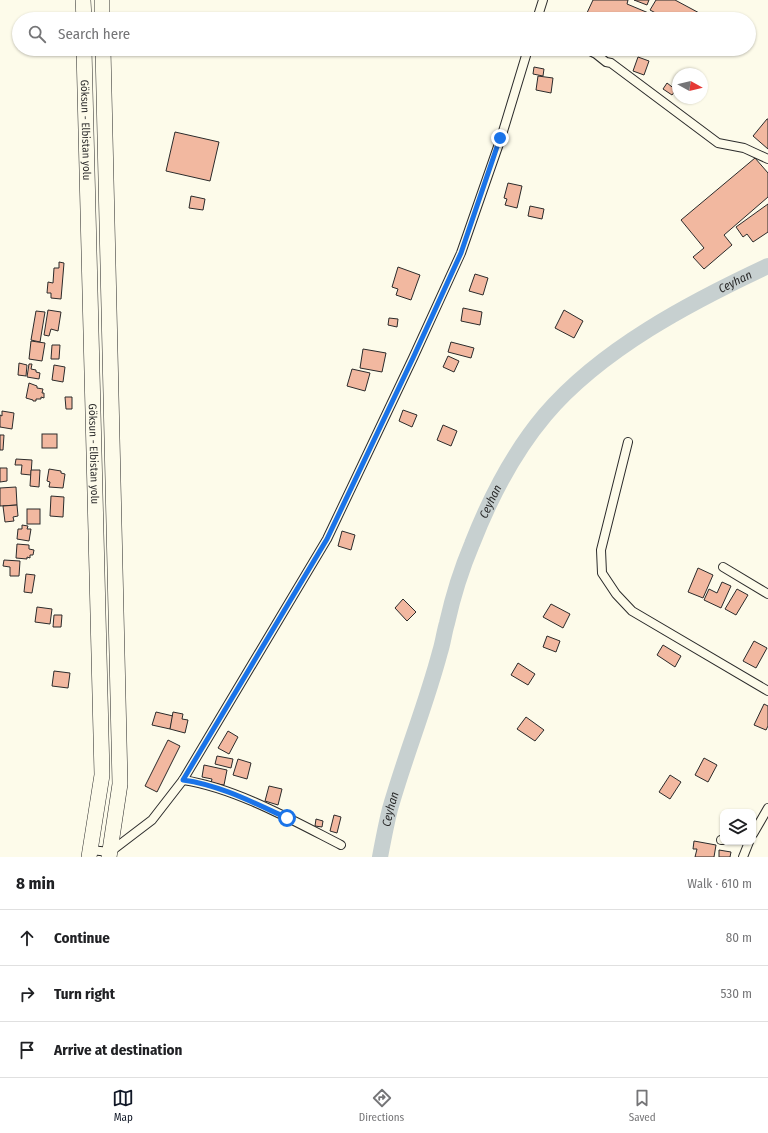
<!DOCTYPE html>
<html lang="en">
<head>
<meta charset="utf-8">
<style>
  body { margin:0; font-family:"Fira Sans Condensed",sans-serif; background:#f2f2f2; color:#202124 }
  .controls { position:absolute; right:12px; bottom:12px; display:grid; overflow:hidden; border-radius:8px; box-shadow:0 1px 3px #0004 }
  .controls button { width:36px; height:36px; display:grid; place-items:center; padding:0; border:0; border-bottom:1px solid #e0e0e0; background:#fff; color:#202124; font:20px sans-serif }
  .compass { position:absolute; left:672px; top:68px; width:36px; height:36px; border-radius:50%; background:#fff; box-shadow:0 1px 3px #0004; rotate:98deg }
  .stop { position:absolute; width:12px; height:12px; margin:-9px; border:3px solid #1a73e8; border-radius:50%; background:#fff }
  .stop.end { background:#1a73e8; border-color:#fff; box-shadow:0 1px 4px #0008 }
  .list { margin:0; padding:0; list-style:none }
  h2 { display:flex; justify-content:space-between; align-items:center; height:52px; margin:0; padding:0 16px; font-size:17px }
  h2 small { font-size:13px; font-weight:400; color:#757577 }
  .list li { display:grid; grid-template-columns:26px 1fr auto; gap:12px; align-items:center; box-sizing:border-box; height:56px; padding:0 16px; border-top:1px solid #e0e0e0 }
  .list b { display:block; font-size:15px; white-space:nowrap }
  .list em { font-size:13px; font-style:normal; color:#757577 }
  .icon { flex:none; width:22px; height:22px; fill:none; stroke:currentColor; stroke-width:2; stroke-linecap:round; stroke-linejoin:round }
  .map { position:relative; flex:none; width:768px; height:857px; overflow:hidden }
  .search { position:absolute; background:#fff; box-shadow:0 1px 3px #0004; left:12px; right:12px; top:12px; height:44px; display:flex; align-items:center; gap:10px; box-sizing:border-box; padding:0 14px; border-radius:22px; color:#757577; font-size:15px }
  .sheet { height:220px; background:#fff }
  nav { display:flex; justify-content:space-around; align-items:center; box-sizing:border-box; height:56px; border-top:1px solid #e0e0e0; background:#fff; font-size:11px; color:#757577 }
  nav a { display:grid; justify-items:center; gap:2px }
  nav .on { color:#111827 }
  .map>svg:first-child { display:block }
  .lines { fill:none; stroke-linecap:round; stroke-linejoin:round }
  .river { stroke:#c7d0d0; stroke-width:16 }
  .building { fill:#f2b8a0; stroke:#2b2b2b }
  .street-casing { stroke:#2b2b2b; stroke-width:10 }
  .highway-casing { stroke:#2b2b2b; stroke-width:16 }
  .street { stroke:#fdfbea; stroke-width:8 }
  .highway { stroke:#fdfbea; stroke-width:15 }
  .route { stroke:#1a73e8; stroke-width:5 }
  .labels { text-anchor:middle; stroke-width:3; stroke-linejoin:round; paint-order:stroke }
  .street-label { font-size:11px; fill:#2b2b2b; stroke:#fdfbea }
  .water-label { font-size:12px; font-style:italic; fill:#2b2b2b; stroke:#fdfbea }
</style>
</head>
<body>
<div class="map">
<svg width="768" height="857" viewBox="0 0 768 857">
  <rect width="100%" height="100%" fill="#fdfbea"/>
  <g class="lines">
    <path class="river" id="s1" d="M 380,857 C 383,841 386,825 390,809 C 405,756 426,705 440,652 C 443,643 444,633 447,623 C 453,596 461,570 472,544 C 490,498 513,453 545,415 C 601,349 691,302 768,266"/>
  </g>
  <g class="building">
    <path d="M 593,0 L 628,0 L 627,4 L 663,19 L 596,19 L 586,15 Z"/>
    <path d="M 634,0 L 649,0 L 647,5 Z"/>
    <path d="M 656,0 L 675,0 L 703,15 L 701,19 L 667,19 L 650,10 Z"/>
    <path d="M 672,49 L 685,49 L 677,55 Z"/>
    <path d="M 638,57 L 649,61 L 644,75 L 633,71 Z"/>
    <path d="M 534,67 L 544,69 L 543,76 L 533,74 Z"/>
    <path d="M 538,76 L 553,78 L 551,93 L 536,90 Z"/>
    <path d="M 667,83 L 676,90 L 672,95 L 663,89 Z"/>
    <path d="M 767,119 L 768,119 L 768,149 L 753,136 Z"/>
    <path d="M 175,132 L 219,142 L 210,181 L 166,171 Z"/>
    <path d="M 755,158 L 768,173 L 768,197 L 724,235 L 732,245 L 704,269 L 693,257 L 704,248 L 681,220 Z"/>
    <path d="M 508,183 L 522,186 L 517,208 L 505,205 L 507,199 L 504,198 Z"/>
    <path d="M 191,196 L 205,199 L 203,210 L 189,208 Z"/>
    <path d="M 768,204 L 768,232 L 753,242 L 747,234 L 743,237 L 736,227 Z"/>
    <path d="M 530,206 L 544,209 L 542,219 L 528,216 Z"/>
    <path d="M 59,262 L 64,263 L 61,299 L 51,298 L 51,293 L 47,293 L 48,282 L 53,283 L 54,268 L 59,268 Z"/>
    <path d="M 398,267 L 420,275 L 411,300 L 396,295 L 398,289 L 392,287 Z"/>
    <path d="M 475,274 L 488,278 L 483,295 L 469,291 Z"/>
    <path d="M 463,308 L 482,312 L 480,325 L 461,321 Z"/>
    <path d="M 48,310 L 61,312 L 58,331 L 51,329 L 49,336 L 44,335 Z"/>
    <path d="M 564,310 L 583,321 L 574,338 L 555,328 Z"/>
    <path d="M 36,311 L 45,312 L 40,342 L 31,340 Z"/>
    <path d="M 389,318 L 398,319 L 397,327 L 388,325 Z"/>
    <path d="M 31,341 L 45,343 L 42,361 L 29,359 Z"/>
    <path d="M 451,342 L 474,348 L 471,358 L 448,352 Z"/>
    <path d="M 52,345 L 60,345 L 59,359 L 51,359 Z"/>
    <path d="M 363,349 L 386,353 L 382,372 L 360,368 Z"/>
    <path d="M 448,356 L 459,361 L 454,372 L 443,367 Z"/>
    <path d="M 19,363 L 27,365 L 26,376 L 18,375 Z"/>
    <path d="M 29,364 L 32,364 L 31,369 L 36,370 L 36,372 L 40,373 L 39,379 L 27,377 Z"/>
    <path d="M 54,365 L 65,367 L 63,382 L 52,380 Z"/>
    <path d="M 352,369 L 370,373 L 365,391 L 347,386 Z"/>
    <path d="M 29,383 L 37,386 L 37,388 L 43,389 L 42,393 L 44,393 L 44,398 L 41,397 L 41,399 L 36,399 L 36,401 L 33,401 L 33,400 L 26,398 Z"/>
    <path d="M 65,397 L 72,397 L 72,409 L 66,409 Z"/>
    <path d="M 403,410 L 417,415 L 412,427 L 399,421 Z"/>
    <path d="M 2,411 L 14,413 L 12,429 L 0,427 L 0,415 L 2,416 Z"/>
    <path d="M 443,425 L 457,431 L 451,446 L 437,440 Z"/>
    <rect x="42" y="434" width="15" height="14"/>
    <path d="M 0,435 L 4,435 L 3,450 L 0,450 Z"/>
    <path d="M 16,459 L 32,460 L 31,475 L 21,474 L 22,465 L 15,465 Z"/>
    <path d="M 0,468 L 7,468 L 7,481 L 0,482 Z"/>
    <path d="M 49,469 L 61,471 L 61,473 L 65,474 L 63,488 L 49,487 L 50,482 L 47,481 Z"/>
    <path d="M 31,470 L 40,470 L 39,487 L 30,486 Z"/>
    <path d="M 16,487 L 17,505 L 0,506 L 0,488 Z"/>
    <path d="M 51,496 L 64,497 L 63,517 L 50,516 Z"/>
    <path d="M 17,505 L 18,516 L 13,517 L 14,521 L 5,522 L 3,506 Z"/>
    <rect x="27" y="509" width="13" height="15"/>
    <path d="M 22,525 L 28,526 L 27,529 L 31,529 L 29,541 L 17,539 L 18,529 L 22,529 Z"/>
    <path d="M 342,531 L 355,535 L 351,550 L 338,546 Z"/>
    <path d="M 17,544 L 29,545 L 29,549 L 34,550 L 33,555 L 30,555 L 30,558 L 27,557 L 27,559 L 16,558 Z"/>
    <path d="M 4,560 L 20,561 L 19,576 L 10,576 L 10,567 L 3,566 Z"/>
    <path d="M 698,568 L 713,575 L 703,598 L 688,592 Z"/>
    <path d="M 26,574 L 35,575 L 32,593 L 24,592 Z"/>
    <path d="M 722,582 L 731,586 L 721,608 L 704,600 L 709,589 L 717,593 Z"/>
    <path d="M 737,589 L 748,595 L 736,615 L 725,609 Z"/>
    <path d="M 403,599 L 416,612 L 407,621 L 395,608 Z"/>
    <path d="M 551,604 L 570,614 L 563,628 L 543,617 Z"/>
    <path d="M 37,607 L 52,609 L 50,624 L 35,622 Z"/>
    <path d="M 54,615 L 62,615 L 61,627 L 53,627 Z"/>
    <path d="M 547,636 L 560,641 L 556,652 L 543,647 Z"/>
    <path d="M 754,641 L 767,648 L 756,668 L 743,661 Z"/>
    <path d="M 663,645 L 681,656 L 675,667 L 657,655 Z"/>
    <path d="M 518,663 L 535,674 L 528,685 L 511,675 Z"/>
    <path d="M 54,671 L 70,673 L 68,688 L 52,686 Z"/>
    <path d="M 764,704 L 768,706 L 768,726 L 766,730 L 754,725 Z"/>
    <path d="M 156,712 L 173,716 L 170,729 L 152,725 Z"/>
    <path d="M 173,712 L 183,714 L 182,719 L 188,720 L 185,733 L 170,729 Z"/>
    <path d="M 526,717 L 544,730 L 535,741 L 517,729 Z"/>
    <path d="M 228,731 L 238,737 L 229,754 L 218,748 Z"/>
    <path d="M 168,740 L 180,746 L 157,792 L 145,786 Z"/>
    <path d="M 217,756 L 233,759 L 231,768 L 215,764 Z"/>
    <path d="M 704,758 L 717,765 L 708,782 L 695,775 Z"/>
    <path d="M 238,759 L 251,763 L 247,779 L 233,775 Z"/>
    <path d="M 204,765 L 227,770 L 224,785 L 211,783 L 212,779 L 202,777 Z"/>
    <path d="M 670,775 L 681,782 L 670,799 L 659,792 Z"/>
    <path d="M 269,786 L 282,789 L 278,805 L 265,801 Z"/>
    <path d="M 334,815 L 341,817 L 337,833 L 330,831 Z"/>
    <path d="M 316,819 L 323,821 L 322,827 L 315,826 Z"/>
    <path d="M 694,841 L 716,845 L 714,857 L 695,857 L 697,849 L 693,849 Z"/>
    <path d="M 719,850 L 731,852 L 730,857 L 719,857 Z"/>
  </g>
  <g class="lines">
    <defs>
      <g id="street">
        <path d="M 537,19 L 543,0"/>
        <path d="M 586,49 L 596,54 L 606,62 L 611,63 L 718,143 L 744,148 L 768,159"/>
        <path d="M 628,442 L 601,550 L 602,573 L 616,594 L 632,611 L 768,691"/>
        <path d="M 723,567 L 768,594"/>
        <path d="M 183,780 C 236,788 294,821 341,845"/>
        <path d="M 753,834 L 768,808"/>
        <path d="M 721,840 L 723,840"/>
        <path d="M 90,850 L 110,852 L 152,820 L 183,780 L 327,539 L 413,358 L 461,253 L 501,138 L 528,49"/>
        <path d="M 743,857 L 749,842"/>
      </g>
      <g id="highway">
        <path d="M 83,0 L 84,19"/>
        <path d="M 102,0 L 102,19"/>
        <path id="s2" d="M 84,49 L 102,775 L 89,857"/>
        <path d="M 103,49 L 120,784 L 109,857"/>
      </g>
    </defs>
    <use href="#street" class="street-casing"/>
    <use href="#highway" class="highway-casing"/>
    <use href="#street" class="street"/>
    <use href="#highway" class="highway"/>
  </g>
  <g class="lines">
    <path class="route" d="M 287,818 C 254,803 220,785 183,780 L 327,539 L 413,358 L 461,253 L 500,138"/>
  </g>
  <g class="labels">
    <g class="street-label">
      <text dy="4" stroke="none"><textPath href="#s2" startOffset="81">Göksun - Elbistan yolu</textPath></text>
      <text dy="4" stroke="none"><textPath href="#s2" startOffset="405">Göksun - Elbistan yolu</textPath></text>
    </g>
    <g class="water-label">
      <text dy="4" stroke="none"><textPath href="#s1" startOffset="709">Ceyhan</textPath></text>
      <text dy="4" stroke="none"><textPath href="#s1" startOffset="373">Ceyhan</textPath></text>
      <text dy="4" stroke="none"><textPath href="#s1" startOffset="49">Ceyhan</textPath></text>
    </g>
  </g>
</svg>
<div class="controls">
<button><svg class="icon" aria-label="layers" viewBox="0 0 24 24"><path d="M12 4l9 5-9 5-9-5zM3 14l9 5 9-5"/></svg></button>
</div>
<svg class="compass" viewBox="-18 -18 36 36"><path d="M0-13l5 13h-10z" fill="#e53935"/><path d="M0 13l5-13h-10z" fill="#757577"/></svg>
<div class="stop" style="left:287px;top:818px"></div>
<div class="stop end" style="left:500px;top:138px"></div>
<div class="search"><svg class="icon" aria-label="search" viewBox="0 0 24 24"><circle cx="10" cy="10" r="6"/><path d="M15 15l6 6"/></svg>Search here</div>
</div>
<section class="sheet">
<h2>8 min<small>Walk · 610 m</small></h2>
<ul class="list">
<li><svg class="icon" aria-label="ahead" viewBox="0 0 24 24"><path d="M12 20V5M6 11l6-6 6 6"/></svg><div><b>Continue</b></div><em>80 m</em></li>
<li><svg class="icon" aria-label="right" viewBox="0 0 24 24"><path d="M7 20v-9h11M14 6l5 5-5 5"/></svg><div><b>Turn right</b></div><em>530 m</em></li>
<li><svg class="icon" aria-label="arrive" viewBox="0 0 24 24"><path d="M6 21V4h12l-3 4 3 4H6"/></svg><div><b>Arrive at destination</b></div></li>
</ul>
</section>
<nav>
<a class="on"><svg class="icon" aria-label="map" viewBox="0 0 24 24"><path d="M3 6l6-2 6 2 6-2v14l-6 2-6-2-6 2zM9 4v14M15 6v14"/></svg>Map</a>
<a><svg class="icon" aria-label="directions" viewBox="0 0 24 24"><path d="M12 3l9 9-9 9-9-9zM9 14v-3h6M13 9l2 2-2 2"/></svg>Directions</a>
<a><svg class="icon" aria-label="saved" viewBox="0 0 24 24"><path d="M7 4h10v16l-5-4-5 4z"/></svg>Saved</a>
</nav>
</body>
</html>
